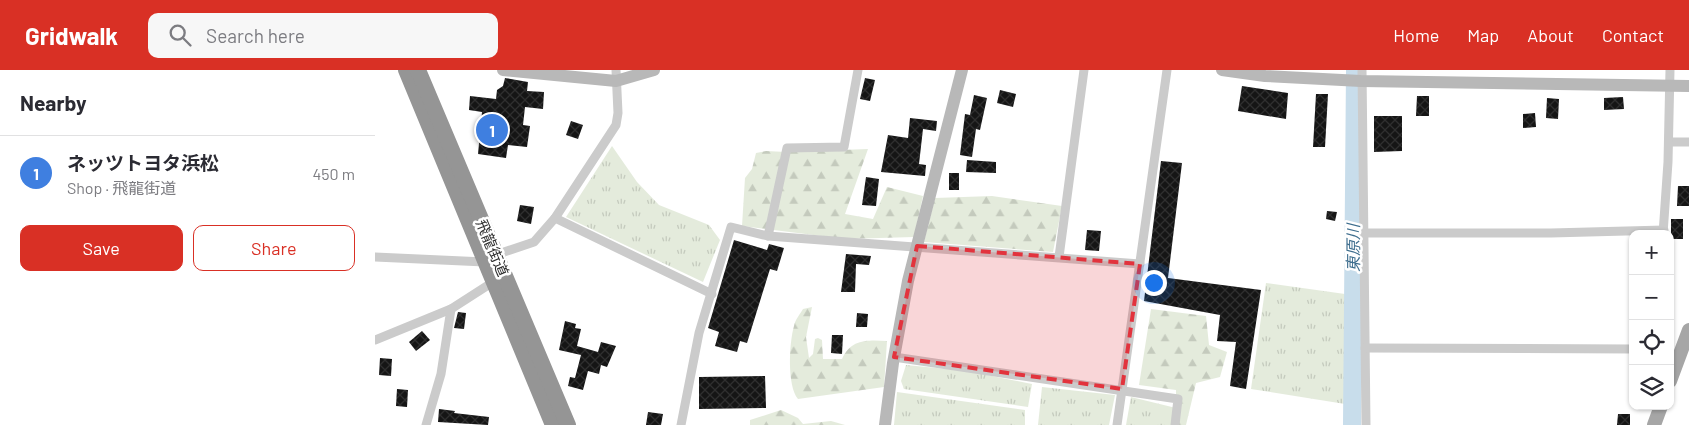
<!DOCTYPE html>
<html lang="en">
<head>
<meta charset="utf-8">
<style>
  body { margin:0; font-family:Barlow,"Noto Sans JP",sans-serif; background:#f7f7f7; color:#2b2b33 }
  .controls { position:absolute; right:15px; bottom:15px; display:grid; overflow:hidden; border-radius:10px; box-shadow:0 1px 4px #0004 }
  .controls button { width:45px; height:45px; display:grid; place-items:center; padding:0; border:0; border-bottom:1px solid #e1e1e2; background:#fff; color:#2b2b33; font:25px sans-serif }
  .you { position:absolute; left:778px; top:212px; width:18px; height:18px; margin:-12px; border:4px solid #fff; border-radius:50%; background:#1a73e8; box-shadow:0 0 0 8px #1a73e833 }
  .badge { display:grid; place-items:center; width:32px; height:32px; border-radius:50%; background:#d93025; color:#fff; font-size:16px; font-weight:700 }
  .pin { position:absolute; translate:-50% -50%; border:2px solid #fff; box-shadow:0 1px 5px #0006 }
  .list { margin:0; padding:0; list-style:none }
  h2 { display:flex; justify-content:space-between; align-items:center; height:65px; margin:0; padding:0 20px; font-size:21px }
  h2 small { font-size:16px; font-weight:400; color:#7c7c81 }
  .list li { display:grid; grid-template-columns:32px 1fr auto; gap:15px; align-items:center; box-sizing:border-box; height:75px; padding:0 20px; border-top:1px solid #e1e1e2 }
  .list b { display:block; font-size:19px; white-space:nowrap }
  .list p { margin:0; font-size:16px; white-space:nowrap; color:#7c7c81 }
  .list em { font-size:16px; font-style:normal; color:#7c7c81 }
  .actions { display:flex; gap:10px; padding:15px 20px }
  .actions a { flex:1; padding:11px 0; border:1px solid #d93025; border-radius:10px; text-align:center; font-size:18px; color:#d93025 }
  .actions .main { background:#d93025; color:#fff }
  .icon { flex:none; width:28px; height:28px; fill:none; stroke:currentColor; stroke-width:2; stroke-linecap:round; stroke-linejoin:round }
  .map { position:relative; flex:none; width:1314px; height:355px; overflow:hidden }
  header { display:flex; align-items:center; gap:30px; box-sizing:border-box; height:70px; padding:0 25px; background:#d93025; color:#fff }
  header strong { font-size:24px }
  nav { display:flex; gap:28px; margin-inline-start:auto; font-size:18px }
  .search { width:350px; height:45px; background:#f7f7f7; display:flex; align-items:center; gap:12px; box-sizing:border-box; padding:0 18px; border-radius:10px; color:#7c7c81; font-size:19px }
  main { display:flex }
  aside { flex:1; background:#fff }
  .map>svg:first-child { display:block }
  .grass { fill:url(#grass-tufts) }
  .forest { fill:url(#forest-firs) }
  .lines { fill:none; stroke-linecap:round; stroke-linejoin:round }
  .river { stroke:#c8ddeb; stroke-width:18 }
  .building { fill:url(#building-cross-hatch) }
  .street { stroke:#cbcbcb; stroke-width:9 }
  .secondary { stroke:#b8b8b8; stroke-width:12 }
  .primary { stroke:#a6a6a6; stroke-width:14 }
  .highway { stroke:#959595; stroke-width:16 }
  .marked { fill:#e2333d; fill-opacity:0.2; stroke:#e2333d; stroke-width:4; stroke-dasharray:10 6; stroke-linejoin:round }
  .labels { text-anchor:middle; stroke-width:5; stroke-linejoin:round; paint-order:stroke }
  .street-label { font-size:15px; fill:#2e2e2e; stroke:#fff }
  .water-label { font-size:16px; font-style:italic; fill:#3e6e8e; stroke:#fff }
</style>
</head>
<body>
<header>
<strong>Gridwalk</strong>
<div class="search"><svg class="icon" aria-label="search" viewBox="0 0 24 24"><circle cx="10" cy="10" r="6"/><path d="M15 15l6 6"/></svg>Search here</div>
<nav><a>Home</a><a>Map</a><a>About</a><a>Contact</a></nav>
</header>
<main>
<aside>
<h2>Nearby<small></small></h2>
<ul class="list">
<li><span class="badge" style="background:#3f7fe0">1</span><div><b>ネッツトヨタ浜松</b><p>Shop · 飛龍街道</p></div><em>450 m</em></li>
</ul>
<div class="actions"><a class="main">Save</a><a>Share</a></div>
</aside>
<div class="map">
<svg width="1314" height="355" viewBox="0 0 1314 355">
  <defs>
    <pattern id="grass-tufts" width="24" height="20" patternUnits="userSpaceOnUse" patternTransform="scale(1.25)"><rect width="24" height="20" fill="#e4ebdc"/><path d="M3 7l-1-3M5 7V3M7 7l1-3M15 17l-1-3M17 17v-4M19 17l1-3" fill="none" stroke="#c4cabd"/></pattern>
    <pattern id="forest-firs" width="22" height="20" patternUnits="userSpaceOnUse" patternTransform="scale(1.25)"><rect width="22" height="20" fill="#e4ebdc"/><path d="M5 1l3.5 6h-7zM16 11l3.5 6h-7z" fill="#c4cabd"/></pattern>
    <pattern id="building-cross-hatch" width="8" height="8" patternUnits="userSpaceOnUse" patternTransform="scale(1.25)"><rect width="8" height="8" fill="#151515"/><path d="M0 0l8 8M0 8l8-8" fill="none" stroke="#2f2f2f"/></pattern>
  </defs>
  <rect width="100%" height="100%" fill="#fff"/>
  <g class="grass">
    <path d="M 237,76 L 262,112 L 284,135 L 334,155 L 345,170 L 328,212 L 191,147 Z"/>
    <path d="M 891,213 L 970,224 L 970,334 L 876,319 Z"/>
    <path d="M 531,295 L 592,301 L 657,314 L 653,337 L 529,319 L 526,311 Z"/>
    <path d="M 667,317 L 740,325 L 734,355 L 663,355 Z"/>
    <path d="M 522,322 L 650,340 L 650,355 L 519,355 Z"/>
    <path d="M 756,327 L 801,338 L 798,355 L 751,355 Z"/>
  </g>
  <g class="forest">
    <path d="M 493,79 L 470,144 L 498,149 L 512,117 L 548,126 L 539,167 L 470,169 L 367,156 L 370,108 L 377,99 L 381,83 L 391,81 L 411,82 Z"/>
    <path d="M 617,126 L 687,136 L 678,182 L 549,172 L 560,128 Z"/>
    <path d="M 437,237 L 431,267 L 434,288 L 438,284 L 440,269 L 443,268 L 447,270 L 448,289 L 467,289 C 476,269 492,270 512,271 L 509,317 L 423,329 C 412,316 414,273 419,256 C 420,250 425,244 428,239 Z"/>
    <path d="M 776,239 L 831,246 L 834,275 L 852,282 L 845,307 L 821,313 L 811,355 L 801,355 L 801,320 L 764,315 Z"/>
    <path d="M 406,340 L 423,348 L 428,354 L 456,351 L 470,355 L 375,355 L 375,350 Z"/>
  </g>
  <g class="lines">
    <path class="river" d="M 977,355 L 980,0"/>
  </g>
  <g class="building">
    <path d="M 130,8 L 153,12 L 152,21 L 169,22 L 168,39 L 150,37 L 148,55 L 155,56 L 152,77 L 133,75 L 131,88 L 103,84 L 107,42 L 94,40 L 95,26 L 121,29 L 122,20 L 128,16 Z"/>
    <path d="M 490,8 L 500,10 L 495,31 L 485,29 Z"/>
    <path d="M 867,16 L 913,23 L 911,49 L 863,41 Z"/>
    <path d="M 625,20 L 641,24 L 638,37 L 622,33 Z"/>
    <path d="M 941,24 L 953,24 L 950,77 L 938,77 Z"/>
    <path d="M 599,25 L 612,28 L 605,60 L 601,59 L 597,87 L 585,85 L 590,44 L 595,45 Z"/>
    <path d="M 1042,26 L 1054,26 L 1054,46 L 1041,46 Z"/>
    <path d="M 1248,27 L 1249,39 L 1229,40 L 1229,28 Z"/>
    <path d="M 1172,28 L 1184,29 L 1183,49 L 1171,48 Z"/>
    <path d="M 1160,43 L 1161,57 L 1148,58 L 1148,44 Z"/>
    <path d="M 999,46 L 1027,46 L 1027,81 L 999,82 Z"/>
    <path d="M 535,48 L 562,51 L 561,61 L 548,59 L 544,94 L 551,95 L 550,106 L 506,102 L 513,65 L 533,68 Z"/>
    <path d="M 196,51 L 208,55 L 203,69 L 191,65 Z"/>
    <path d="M 592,90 L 621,92 L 621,103 L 591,102 Z"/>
    <path d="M 786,91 L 807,93 L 793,208 L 886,220 L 871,319 L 855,316 L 861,272 L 842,271 L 845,245 L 769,231 Z"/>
    <rect x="574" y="103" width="10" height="17"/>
    <path d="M 491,107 L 504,109 L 501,136 L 487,135 Z"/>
    <path d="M 1303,116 L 1314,116 L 1314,136 L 1302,136 Z"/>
    <path d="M 145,135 L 159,137 L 156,154 L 142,151 Z"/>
    <path d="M 952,141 L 962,142 L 960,151 L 951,149 Z"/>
    <rect x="1296" y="149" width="12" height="20"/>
    <path d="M 712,160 L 726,161 L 724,181 L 710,180 Z"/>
    <path d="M 359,170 L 392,180 L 394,174 L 409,178 L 402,201 L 395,199 L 372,273 L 365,271 L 362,282 L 340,276 L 344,262 L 333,258 Z"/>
    <path d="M 471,184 L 496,186 L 494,195 L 481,194 L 480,222 L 466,222 Z"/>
    <path d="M 83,242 L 91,243 L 89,259 L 79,258 Z"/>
    <path d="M 482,243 L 493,244 L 492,257 L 481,257 Z"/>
    <path d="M 190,251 L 201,254 L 200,258 L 206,259 L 202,276 L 223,282 L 226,272 L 241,276 L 232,297 L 226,295 L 224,304 L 213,301 L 208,320 L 193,316 L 195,307 L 200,308 L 206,285 L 184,280 Z"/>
    <path d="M 47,261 L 55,270 L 41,281 L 34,272 Z"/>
    <path d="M 457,265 L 468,265 L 467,284 L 456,283 Z"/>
    <path d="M 5,288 L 17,289 L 16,306 L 4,305 Z"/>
    <path d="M 390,306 L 391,338 L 324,339 L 324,307 Z"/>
    <path d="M 22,319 L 33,320 L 32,337 L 21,336 Z"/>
    <path d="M 64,339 L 80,341 L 79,343 L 114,347 L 113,355 L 63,352 Z"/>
    <path d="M 273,342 L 288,344 L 286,355 L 271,355 Z"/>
    <path d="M 1243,344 L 1255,344 L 1255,355 L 1242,355 Z"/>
  </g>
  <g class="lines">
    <g class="street">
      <path d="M 987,0 L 991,355"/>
      <path d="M 1294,72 L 1314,72"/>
      <path d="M 180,148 L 337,224"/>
      <path d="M 989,163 L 1176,163 L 1289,160"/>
      <path d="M 1288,164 L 1293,92 L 1295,0"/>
      <path d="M 393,166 L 412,78 L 469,77 L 483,0"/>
      <path d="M 120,185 L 159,172 L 180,148 L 241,55 L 243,43 L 241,0"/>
      <path d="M 0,187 L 110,192"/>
      <path d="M 684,187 L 709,0"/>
      <path d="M 0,270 L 76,239 L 118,212"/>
      <path d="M 990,278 L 1258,279"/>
      <path d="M 519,287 L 803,329 L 800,355"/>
      <path d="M 51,355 L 66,304 L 76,239"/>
      <path d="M 306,355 L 324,263 L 356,157 L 393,166 L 765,194"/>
      <path d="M 742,355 L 792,0"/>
    </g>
    <g class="secondary">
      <path d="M 128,0 L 241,11 L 279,0"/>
      <path d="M 847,0 L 890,6 L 986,11 L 1314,16"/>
      <path d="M 510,355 L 518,293 L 533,211 L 587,0"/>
    </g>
    <g class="primary">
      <path d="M 1295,311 L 1314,260"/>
      <path d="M 1279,355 L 1286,336"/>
    </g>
    <g class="highway">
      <path d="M 31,0 L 178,355"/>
      <path d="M 43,0 L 193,355"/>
    </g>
  </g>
  <path class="marked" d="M 542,176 L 765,194 L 747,319 L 519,287 Z"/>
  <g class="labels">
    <g class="street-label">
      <text transform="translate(117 178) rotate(67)" y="5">飛龍街道</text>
    </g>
    <g class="water-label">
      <text transform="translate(978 178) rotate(-90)" y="6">東原川</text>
    </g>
  </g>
</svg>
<div class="controls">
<button>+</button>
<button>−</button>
<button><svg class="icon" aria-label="locate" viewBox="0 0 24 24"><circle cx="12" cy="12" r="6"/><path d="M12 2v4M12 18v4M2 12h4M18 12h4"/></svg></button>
<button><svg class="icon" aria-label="layers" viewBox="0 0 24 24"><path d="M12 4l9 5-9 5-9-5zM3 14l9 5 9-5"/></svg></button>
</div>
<div class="you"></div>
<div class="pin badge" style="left:117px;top:60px;background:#3f7fe0">1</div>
</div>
</main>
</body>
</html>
